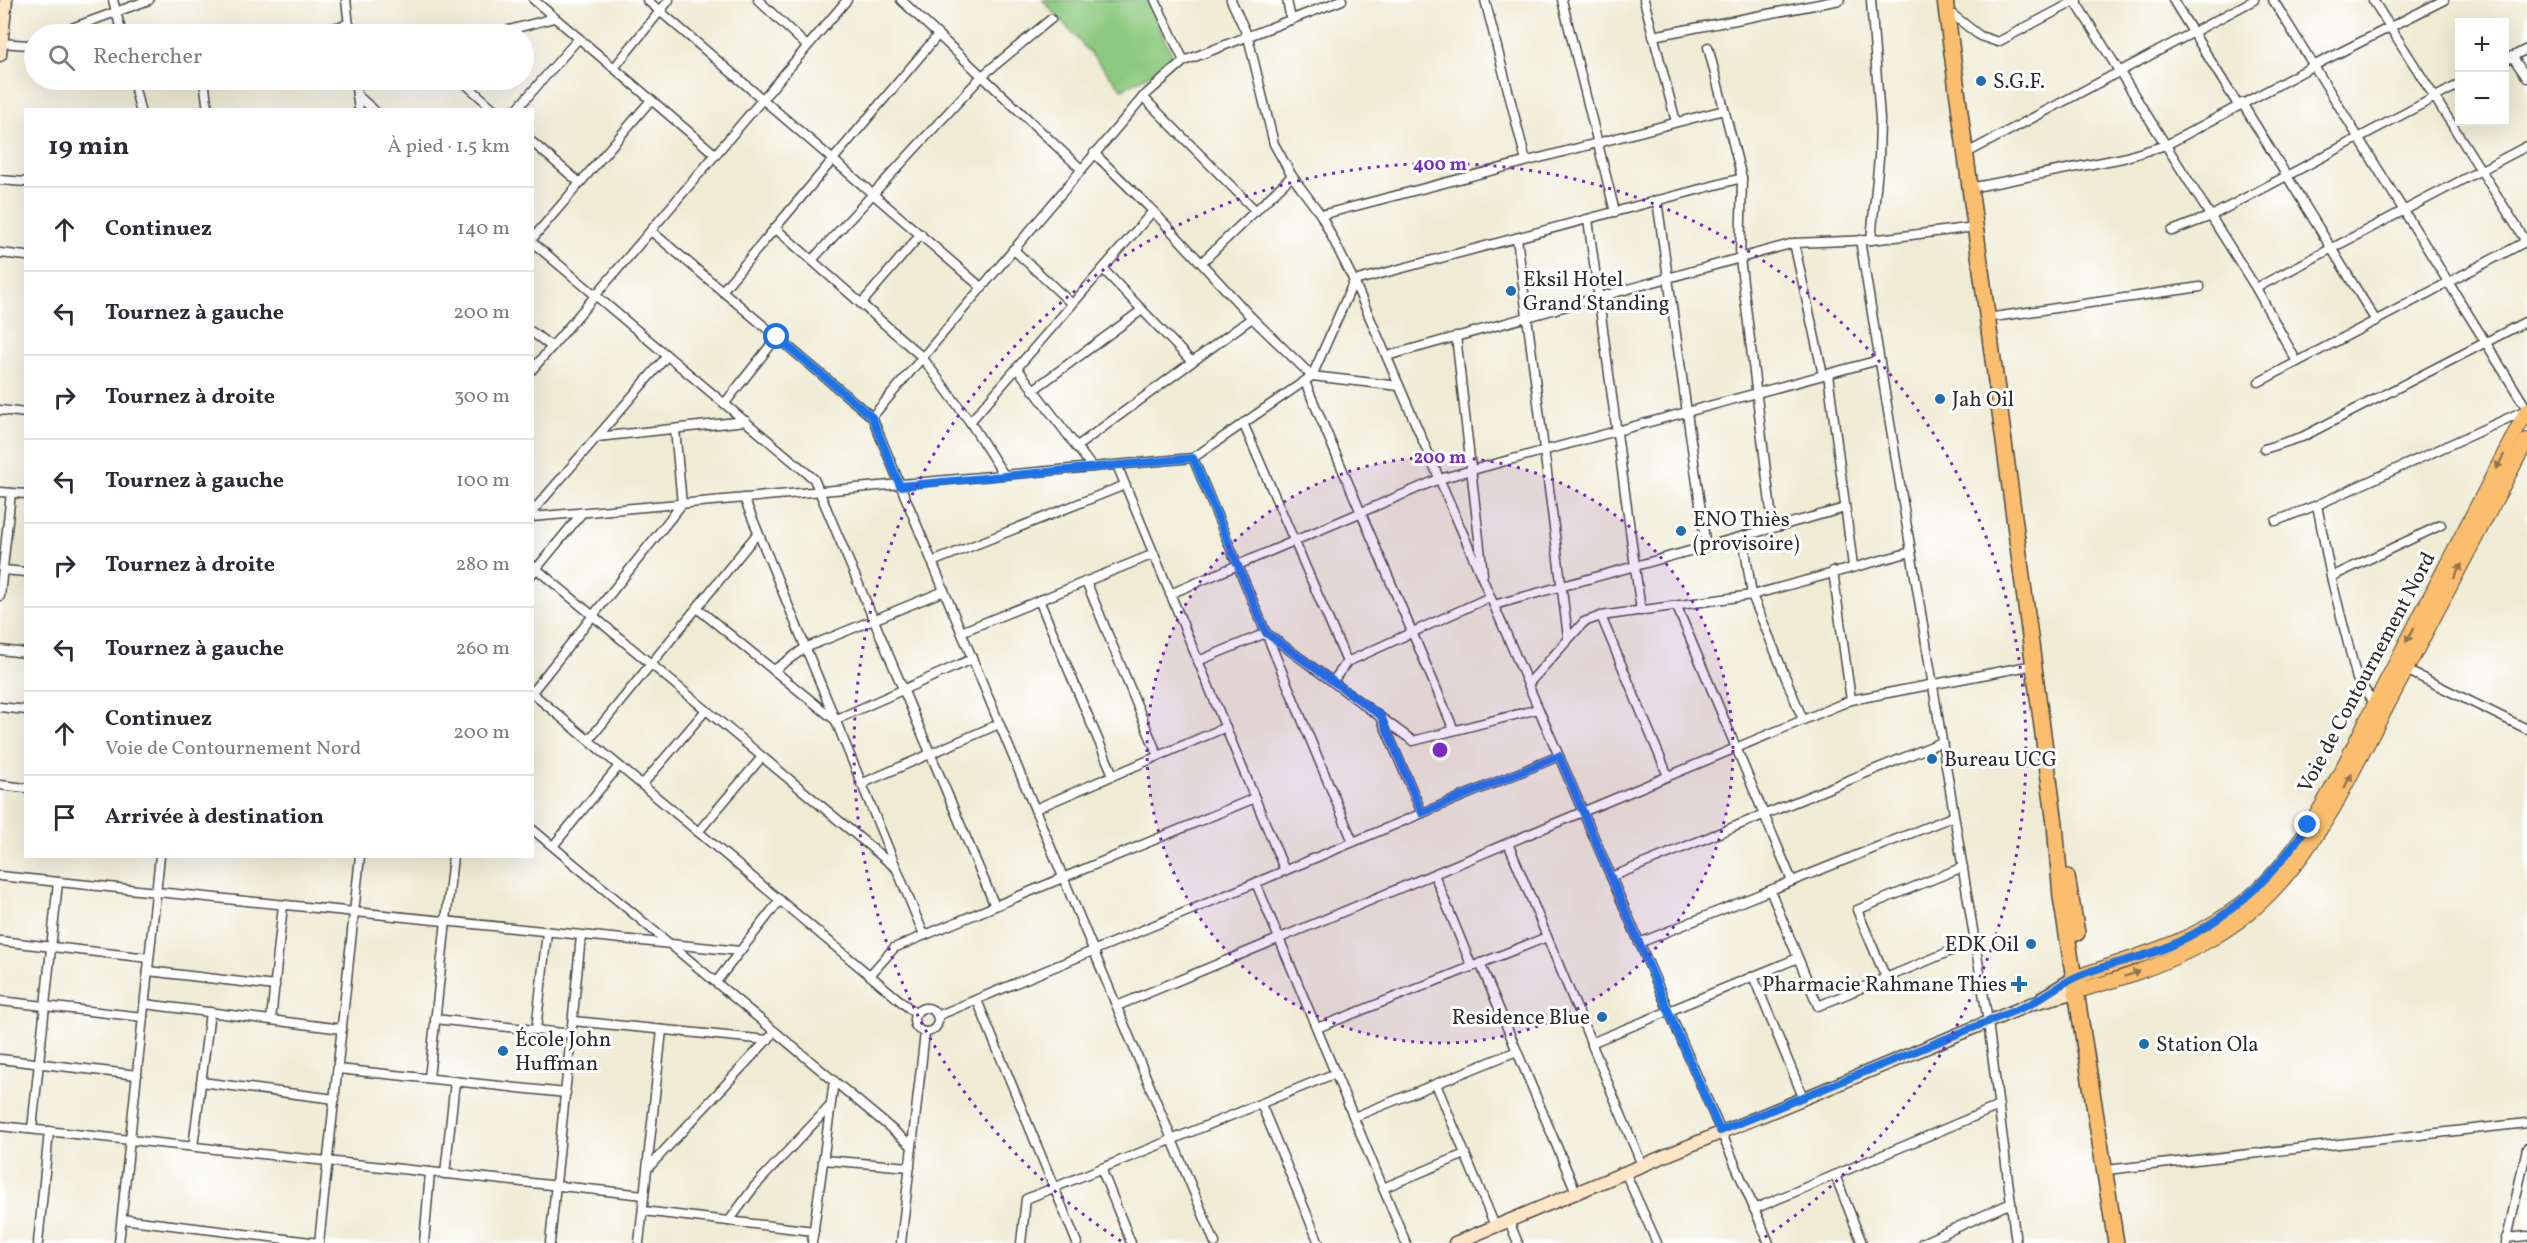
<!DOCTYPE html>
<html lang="fr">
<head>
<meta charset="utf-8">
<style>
  body { margin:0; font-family:Vollkorn,serif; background:#f7f7f7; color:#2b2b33 }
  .controls { position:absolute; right:18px; top:18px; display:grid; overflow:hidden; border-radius:0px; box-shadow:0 6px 24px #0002 }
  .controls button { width:54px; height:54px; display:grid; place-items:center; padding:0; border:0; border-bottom:2px solid #e1e1e2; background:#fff; color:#2b2b33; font:30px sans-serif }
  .stop { position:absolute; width:18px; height:18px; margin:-14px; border:4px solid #1a73e8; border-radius:50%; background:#fff }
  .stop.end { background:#1a73e8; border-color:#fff; box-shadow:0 2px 6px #0008 }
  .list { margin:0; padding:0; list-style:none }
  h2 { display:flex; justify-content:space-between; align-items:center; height:78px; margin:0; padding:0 24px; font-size:26px }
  h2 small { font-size:20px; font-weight:400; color:#7c7c81 }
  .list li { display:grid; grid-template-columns:39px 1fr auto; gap:18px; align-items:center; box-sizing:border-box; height:84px; padding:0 24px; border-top:2px solid #e1e1e2 }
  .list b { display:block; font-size:22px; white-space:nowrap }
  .list p { margin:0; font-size:20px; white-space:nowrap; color:#7c7c81 }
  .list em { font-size:20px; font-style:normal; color:#7c7c81 }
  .icon { flex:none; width:33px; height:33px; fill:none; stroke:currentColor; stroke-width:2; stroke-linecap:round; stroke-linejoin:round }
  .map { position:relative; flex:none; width:2527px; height:1243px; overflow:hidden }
  .search { position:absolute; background:#fff; box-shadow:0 6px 24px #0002; left:24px; top:24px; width:510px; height:66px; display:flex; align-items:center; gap:15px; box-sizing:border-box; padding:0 21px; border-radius:33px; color:#7c7c81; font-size:22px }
  .panel { position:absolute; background:#fff; box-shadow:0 6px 24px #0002; left:24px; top:108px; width:510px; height:750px; border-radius:0px }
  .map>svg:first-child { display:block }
  .green { fill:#8dca7f; stroke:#5c7a55; stroke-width:1.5 }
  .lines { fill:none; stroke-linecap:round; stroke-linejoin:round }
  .street-casing { stroke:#484844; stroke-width:11 }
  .secondary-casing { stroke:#484844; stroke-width:15 }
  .primary-casing { stroke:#484844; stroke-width:16 }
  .highway-casing { stroke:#484844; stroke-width:18 }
  .street { stroke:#fff; stroke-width:8 }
  .secondary { stroke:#fde5c5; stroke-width:12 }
  .primary { stroke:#fbbe6e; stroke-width:14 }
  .highway { stroke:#fbbe6e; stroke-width:15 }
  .oneway { fill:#93744c }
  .route { stroke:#1a73e8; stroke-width:8 }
  .ring { fill:none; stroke:#7b2cbf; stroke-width:3; stroke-dasharray:3 6 }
  .poi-dot { fill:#1f6fb2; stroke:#fff; stroke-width:2 }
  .labels { text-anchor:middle; stroke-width:6; stroke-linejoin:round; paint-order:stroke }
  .poi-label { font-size:21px; fill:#2b2b2b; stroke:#fff; text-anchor:start }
  .street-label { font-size:21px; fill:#2b2b2b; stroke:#fff }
  .centre { fill:#7b2cbf; stroke:#fff; stroke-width:3 }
  .ring-label { font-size:18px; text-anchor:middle; font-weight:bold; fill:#7b2cbf; stroke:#fff; stroke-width:6; stroke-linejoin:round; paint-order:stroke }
</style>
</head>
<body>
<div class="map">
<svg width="2527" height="1243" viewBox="0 0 2527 1243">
  <rect width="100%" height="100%" fill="#fff"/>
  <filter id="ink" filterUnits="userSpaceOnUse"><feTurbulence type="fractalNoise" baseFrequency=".0167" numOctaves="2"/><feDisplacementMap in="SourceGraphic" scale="12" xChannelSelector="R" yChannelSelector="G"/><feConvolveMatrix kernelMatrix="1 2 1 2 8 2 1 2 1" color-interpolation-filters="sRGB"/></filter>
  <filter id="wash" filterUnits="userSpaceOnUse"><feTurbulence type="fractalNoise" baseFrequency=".008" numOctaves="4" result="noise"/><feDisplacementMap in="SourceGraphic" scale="24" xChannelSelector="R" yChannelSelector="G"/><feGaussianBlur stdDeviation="1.35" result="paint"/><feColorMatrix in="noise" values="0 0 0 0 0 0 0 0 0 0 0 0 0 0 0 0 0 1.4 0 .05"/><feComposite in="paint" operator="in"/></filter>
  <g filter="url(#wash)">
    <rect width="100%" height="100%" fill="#efebd4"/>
    <path class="green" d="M 1043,0 L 1146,0 L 1175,61 L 1122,89 Z"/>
  </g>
  <g filter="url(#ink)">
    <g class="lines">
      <defs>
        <g id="street">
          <path d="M 113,0 L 122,34"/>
          <path d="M 346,0 L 350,34"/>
          <path d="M 534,0 L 716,155"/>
          <path d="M 647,0 L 981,287"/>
          <path d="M 758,0 L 807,46"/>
          <path d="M 901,0 L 1080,168"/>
          <path d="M 1155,0 L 1184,61"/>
          <path d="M 1231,0 L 1248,37 L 1274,144 L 1292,176 L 1321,215 L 1354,281 L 1769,1243"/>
          <path d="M 1287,0 L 1291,20"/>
          <path d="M 1485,0 L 1526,161"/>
          <path d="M 1562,0 L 1615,212"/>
          <path d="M 1644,0 L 1676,122"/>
          <path d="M 2173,0 L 2238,105"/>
          <path d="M 2273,0 L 2527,409"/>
          <path d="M 2373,0 L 2527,243"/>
          <path d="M 2075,1 L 2256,288 L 2297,362"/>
          <path d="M 1948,11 L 1980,36 L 1998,42 L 2077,0"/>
          <path d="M 55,34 L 149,0"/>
          <path d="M 307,34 L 349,24"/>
          <path d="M 494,34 L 554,18"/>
          <path d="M 1653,36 L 1840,0"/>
          <path d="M 1,43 L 28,45 L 34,42"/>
          <path d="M 1708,47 L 1742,178 L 1740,258 L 1773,528"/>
          <path d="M 2512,56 L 2527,78"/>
          <path d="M 2504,61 L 2527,49"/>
          <path d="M 614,68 L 669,0"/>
          <path d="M 133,80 L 140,110"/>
          <path d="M 204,80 L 208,110"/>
          <path d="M 355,80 L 359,110"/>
          <path d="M 461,80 L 495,110"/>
          <path d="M 357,95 L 374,110"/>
          <path d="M 1143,97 L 1256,211"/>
          <path d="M 2242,103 L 2376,321"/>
          <path d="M 516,110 L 579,38"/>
          <path d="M 532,142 L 580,183"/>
          <path d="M 1094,153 L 1153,211 L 1252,318 L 1312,376 L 1399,386"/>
          <path d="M 1965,154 L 2254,0"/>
          <path d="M 0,180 L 26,182"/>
          <path d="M 1970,188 L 2123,158 L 2166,145 L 2315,65 L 2444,0"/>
          <path d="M 1657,200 L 1706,547"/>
          <path d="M 1321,215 L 1724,110"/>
          <path d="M 1588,219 L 1641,611"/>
          <path d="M 775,228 L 922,357 L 970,422 L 1004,475"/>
          <path d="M 651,231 L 872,417 L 1215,1243"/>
          <path d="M 2172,231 L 2211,216 L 2460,84"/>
          <path d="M 1517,238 L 1568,637"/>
          <path d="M 532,239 L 651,100"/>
          <path d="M 1860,240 L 1988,1022 L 2016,1243"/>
          <path d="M 1871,240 L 1879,158 L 1880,119 L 1871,0"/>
          <path d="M 532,242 L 814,479 L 995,906"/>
          <path d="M 1794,243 L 1823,375"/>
          <path d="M 1013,249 L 1072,304"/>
          <path d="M 0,253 L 26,256"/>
          <path d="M 812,260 L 982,76 L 1051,19"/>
          <path d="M 1201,263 L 1292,176"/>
          <path d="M 1103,269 L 1192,362"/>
          <path d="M 1354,281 L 1742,178"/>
          <path d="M 2256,288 L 2527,146"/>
          <path d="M 722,291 L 938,35"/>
          <path d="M 861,304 L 921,234"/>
          <path d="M 1987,318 L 2200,287"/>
          <path d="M 532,332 L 552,347"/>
          <path d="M 1456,336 L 1483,574"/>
          <path d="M 1387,356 L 1794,243 L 1871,240 L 1975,227"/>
          <path d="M 1017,368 L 1092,467"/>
          <path d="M 532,370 L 847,0"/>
          <path d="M 1828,374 L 1853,566"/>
          <path d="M 1305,382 L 1454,730"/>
          <path d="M 2259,382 L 2527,241"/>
          <path d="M 1033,390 L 1142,310"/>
          <path d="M 725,403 L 777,337"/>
          <path d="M 0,410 L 26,413"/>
          <path d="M 872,417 L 1143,97 L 1184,61 L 1342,0"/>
          <path d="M 970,422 L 1153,211"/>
          <path d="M 1243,423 L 1347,662"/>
          <path d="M 597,437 L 746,421"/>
          <path d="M 1076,447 L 1252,318"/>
          <path d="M 2264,449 L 2302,437 L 2527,321"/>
          <path d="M 1193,458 L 1353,842"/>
          <path d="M 1117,465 L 1285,871"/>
          <path d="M 0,492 L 26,494"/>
          <path d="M 744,498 L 924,935"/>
          <path d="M 532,512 L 667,356"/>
          <path d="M 532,517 L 1193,458 L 1312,376 L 1354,281"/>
          <path d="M 2276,521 L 2317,505"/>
          <path d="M 1743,536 L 1752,595 L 1803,720"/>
          <path d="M 932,562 L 1125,485"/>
          <path d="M 532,565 L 897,869"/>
          <path d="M 3,570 L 26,572"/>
          <path d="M 1833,571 L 1851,700"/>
          <path d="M 532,574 L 582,513"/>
          <path d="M 2331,577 L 2441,525"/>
          <path d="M 1086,581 L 1158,756"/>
          <path d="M 1170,594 L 1439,479 L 1879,360"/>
          <path d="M 0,596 L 11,493"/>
          <path d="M 1039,600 L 1113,775"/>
          <path d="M 1494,605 L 1845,508"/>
          <path d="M 1677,607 L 1792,881"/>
          <path d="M 697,608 L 835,720 L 972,659"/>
          <path d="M 1601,616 L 1668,776"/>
          <path d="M 961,632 L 1154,554"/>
          <path d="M 0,650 L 26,653"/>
          <path d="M 1198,661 L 1266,633 L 1413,741 L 1538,709"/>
          <path d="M 774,670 L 805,648 L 944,591"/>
          <path d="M 2406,670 L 2527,729"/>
          <path d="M 1333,681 L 1347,662 L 1490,597"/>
          <path d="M 1528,684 L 1584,622 L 1601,616 L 1752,595 L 1911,552"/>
          <path d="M 532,692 L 682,504 L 675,429"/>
          <path d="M 532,693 L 916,1014"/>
          <path d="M 2374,703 L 2357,679 L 2331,577 L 2317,505 L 2526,410"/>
          <path d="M 0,707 L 26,710"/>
          <path d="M 1382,720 L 1422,813"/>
          <path d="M 589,740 L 757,534"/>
          <path d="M 861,784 L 999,724"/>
          <path d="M 0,785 L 26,788"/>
          <path d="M 642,785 L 706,710"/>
          <path d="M 1035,809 L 1226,727"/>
          <path d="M 532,829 L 912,1146"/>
          <path d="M 698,832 L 762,757"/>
          <path d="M 1508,843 L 1642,1165"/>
          <path d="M 553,846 L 619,766"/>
          <path d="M 1434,874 L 1472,967"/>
          <path d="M 0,876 L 740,951"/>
          <path d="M 1611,877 L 1942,742"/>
          <path d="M 1256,883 L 1406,1243"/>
          <path d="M 1770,890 L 1818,1006 L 1975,941"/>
          <path d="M 0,941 L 149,958"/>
          <path d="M 1639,943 L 1954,816"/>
          <path d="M 1480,963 L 1576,1192"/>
          <path d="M 148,971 L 275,986"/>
          <path d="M 870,975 L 894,948 L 1255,798"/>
          <path d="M 1753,976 L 1803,1097"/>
          <path d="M 1886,978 L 1857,910 L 1963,867"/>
          <path d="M 716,982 L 780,900"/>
          <path d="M 977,1000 L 1077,1243"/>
          <path d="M 0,1001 L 143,1017"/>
          <path d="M 145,1004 L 342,1029"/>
          <path d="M 1117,1006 L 1851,700 L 2034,665"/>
          <circle cx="926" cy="1020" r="12"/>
          <path d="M 937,1016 L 1559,756"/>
          <path d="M 435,1019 L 572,1034"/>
          <path d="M 271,1020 L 283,905"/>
          <path d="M 573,1021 L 768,1040"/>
          <path d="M 1317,1028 L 1547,937"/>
          <path d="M 536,1030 L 547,932"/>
          <path d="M 1591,1043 L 1798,958"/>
          <path d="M 0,1059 L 137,1075"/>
          <path d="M 338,1069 L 566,1093"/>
          <path d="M 429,1078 L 453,856"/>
          <path d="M 201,1082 L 335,1099"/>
          <path d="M 1436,1084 L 1495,1226"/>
          <path d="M 1261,1104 L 1319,1243"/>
          <path d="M 1354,1117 L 1517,1051"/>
          <path d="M 0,1126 L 644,1195"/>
          <path d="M 32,1129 L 58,882"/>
          <path d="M 193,1147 L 210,1012"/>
          <path d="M 823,1160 L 910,1167"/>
          <path d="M 648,1168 L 770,1037"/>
          <path d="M 1101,1168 L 1131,1243"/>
          <path d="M 2106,1170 L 2527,1123"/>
          <path d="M 1625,1172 L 1657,1243"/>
          <path d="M 445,1174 L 455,1081"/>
          <path d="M 1835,1175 L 1862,1243"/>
          <path d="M 1383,1188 L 1465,1154"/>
          <path d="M 1754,1209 L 1999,1106"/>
          <path d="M 643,1211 L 814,1231"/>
          <path d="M 122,1219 L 319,1243 L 360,856"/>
          <path d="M 729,1221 L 754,1187 L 830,1106"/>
          <path d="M 1509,1221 L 1518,1243"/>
          <path d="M 2506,1238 L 2527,1236"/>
          <path d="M 38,1243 L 49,1131"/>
          <path d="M 119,1243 L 160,856"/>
          <path d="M 424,1243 L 430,1172"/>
          <path d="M 550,1243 L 581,936"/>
          <path d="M 639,1243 L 662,1030"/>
          <path d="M 812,1243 L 834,1081"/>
          <path d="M 901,1243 L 925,1032"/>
          <path d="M 1021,1243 L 1026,1199 L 1336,1073"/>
          <path d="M 1922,1243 L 2011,1203"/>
          <path d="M 2506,1243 L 2527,1148"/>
        </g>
        <g id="secondary">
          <path d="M 0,55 L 6,0"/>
          <path d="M 2043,997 L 2074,978"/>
          <path d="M 1455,1243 L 2031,1004 L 2076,992"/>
        </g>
        <g id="primary">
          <path d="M 2074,978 C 2128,958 2184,946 2232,911 C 2309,857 2346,757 2389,676 C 2435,587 2481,499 2527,410"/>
          <path d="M 2076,992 C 2095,985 2114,981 2133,974 C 2236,937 2278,899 2334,807 L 2527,440"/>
        </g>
        <g id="highway">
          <path d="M 1945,0 L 2055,824 L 2061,897 L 2116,1243"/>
          <path d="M 2067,877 L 2077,933"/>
        </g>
      </defs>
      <use href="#street" class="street-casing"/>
      <use href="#secondary" class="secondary-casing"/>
      <use href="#primary" class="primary-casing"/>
      <use href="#highway" class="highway-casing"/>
      <use href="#street" class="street"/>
      <use href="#secondary" class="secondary"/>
      <use href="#primary" class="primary"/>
      <use href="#highway" class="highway"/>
    </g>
    <defs><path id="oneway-solid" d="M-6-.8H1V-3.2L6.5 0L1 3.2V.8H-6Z" transform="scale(1.5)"/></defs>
    <g class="oneway">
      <use href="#oneway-solid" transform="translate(2500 462) rotate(118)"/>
      <use href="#oneway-solid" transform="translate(2458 571) rotate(-62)"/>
      <use href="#oneway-solid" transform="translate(2410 635) rotate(118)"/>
      <use href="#oneway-solid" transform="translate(2348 781) rotate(-62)"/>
      <use href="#oneway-solid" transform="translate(2132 974) rotate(-19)"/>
    </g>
  </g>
  <g class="lines" filter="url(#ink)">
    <path class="route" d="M 777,337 L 872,417 L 900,486 L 1193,458 L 1266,633 L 1381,716 L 1422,813 L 1559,756 L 1720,1131 L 2031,1004 C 2045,995 2059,985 2074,978 C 2103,964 2136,960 2165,948 C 2227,921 2271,880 2308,825"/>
  </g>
  <circle cx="1440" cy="750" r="293" fill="#7b2cbf" fill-opacity=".12"/>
  <g class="ring">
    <circle cx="1440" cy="750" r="293"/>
    <path d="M1121 1241A586 586 0 1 1 1759 1241"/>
  </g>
  <g class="poi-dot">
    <circle cx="1981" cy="81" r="6"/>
    <circle cx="1511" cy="291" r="6"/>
    <circle cx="1940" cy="399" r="6"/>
    <circle cx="1681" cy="531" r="6"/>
    <circle cx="1932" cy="759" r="6"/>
    <circle cx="2031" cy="944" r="6"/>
    <path d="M2016 975h6v6h6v6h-6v6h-6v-6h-6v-6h6z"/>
    <circle cx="1602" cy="1017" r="6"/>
    <circle cx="2144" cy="1044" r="6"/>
    <circle cx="503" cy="1051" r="6"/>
  </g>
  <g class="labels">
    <g class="poi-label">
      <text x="1993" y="88">S.G.F.</text>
      <text x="1523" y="286">Eksil Hotel<tspan x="1523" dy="24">Grand Standing</tspan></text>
      <text x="1952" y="406">Jah Oil</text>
      <text x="1693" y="526">ENO Thiès<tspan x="1693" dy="24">(provisoire)</tspan></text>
      <text x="1944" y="766">Bureau UCG</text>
      <text x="2019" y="951" text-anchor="end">EDK Oil</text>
      <text x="2007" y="991" text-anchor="end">Pharmacie Rahmane Thies</text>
      <text x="1590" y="1024" text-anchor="end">Residence Blue</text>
      <text x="515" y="1046">École John<tspan x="515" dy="24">Huffman</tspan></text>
      <text x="2156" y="1051">Station Ola</text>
    </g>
    <g class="street-label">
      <text transform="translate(2366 672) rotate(-62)" y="7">Voie de Contournement Nord</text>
    </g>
  </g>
  <circle cx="1440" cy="750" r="9" class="centre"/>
  <g class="ring-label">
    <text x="1440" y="170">400 m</text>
    <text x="1440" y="463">200 m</text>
  </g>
</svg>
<div class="controls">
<button>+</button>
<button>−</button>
</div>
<div class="stop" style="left:777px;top:337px"></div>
<div class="stop end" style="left:2308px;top:825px"></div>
<div class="search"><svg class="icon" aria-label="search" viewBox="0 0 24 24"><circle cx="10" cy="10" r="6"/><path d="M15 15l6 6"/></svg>Rechercher</div>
<section class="panel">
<h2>19 min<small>À pied · 1.5 km</small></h2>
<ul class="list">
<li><svg class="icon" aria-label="ahead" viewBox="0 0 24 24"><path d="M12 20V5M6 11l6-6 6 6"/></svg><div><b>Continuez</b></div><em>140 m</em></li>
<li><svg class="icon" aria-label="left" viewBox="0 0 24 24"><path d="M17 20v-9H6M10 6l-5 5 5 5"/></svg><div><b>Tournez à gauche</b></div><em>200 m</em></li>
<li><svg class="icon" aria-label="right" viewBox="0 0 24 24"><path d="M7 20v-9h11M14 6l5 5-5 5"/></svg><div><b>Tournez à droite</b></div><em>300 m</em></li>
<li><svg class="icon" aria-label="left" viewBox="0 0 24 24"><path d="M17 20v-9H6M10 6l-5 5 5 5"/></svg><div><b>Tournez à gauche</b></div><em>100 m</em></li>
<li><svg class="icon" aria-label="right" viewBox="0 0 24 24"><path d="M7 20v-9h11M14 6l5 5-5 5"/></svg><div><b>Tournez à droite</b></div><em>280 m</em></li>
<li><svg class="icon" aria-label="left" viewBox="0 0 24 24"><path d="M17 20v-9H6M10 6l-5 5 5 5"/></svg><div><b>Tournez à gauche</b></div><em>260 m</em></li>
<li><svg class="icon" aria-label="ahead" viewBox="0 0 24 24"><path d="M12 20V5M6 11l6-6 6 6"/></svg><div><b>Continuez</b><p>Voie de Contournement Nord</p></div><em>200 m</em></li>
<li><svg class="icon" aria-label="arrive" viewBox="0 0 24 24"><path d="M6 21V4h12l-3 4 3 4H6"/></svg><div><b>Arrivée à destination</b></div></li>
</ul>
</section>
</div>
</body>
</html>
